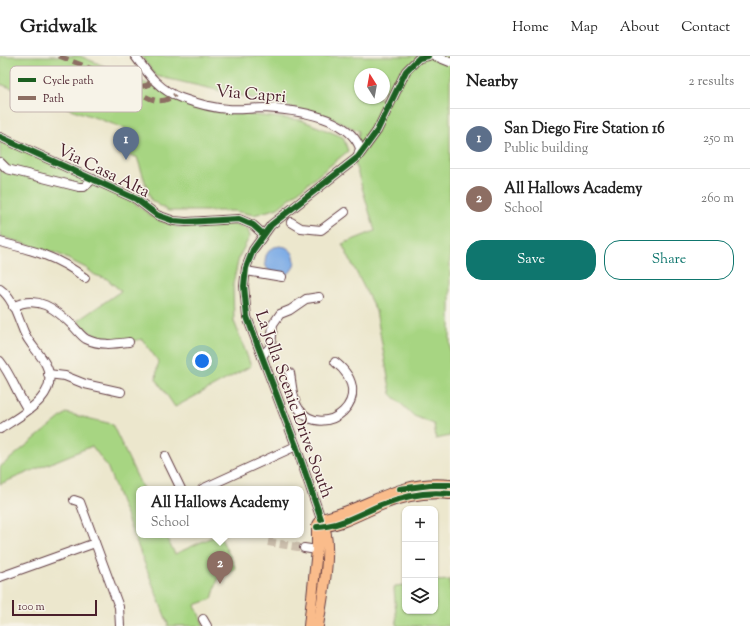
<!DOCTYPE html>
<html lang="en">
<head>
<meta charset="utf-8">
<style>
  body { margin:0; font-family:"Sorts Mill Goudy",serif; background:#f6f6f6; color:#222 }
  .controls { position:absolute; right:12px; bottom:12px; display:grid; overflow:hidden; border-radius:8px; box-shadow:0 1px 3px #0004 }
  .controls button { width:36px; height:36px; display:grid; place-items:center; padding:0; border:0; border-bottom:1px solid #e0e0e0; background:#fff; color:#222; font:20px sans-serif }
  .compass { position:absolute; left:354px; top:12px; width:36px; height:36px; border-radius:50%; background:#fff; box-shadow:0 1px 3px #0004; rotate:349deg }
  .scale { position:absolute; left:12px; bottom:10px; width:85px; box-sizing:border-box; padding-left:4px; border:2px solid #4a1f2b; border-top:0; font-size:11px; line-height:14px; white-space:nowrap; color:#4a1f2b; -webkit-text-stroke:3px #f7f3e8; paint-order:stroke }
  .you { position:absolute; left:202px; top:305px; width:14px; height:14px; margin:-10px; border:3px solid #fff; border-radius:50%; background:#1a73e8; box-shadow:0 0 0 6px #1a73e833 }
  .badge { display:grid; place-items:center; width:26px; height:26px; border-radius:50%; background:#0f766e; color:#fff; font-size:13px; font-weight:700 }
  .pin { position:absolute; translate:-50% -33px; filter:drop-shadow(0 1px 2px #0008) }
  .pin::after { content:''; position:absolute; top:21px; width:14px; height:12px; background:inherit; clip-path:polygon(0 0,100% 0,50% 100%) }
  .popup { position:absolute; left:136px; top:430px; width:168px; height:52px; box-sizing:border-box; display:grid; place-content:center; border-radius:8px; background:#fff; filter:drop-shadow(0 1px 3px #0005); font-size:13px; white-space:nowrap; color:#767676 }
  .popup b { font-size:15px; color:#222 }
  .popup::after { content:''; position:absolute; left:50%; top:100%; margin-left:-8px; border:8px solid transparent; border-top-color:#fff }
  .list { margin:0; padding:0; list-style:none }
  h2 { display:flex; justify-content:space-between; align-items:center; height:52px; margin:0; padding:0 16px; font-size:17px }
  h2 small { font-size:13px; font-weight:400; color:#767676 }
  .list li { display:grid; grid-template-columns:26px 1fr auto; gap:12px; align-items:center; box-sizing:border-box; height:60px; padding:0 16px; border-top:1px solid #e0e0e0 }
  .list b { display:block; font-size:15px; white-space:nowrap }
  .list p { margin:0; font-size:13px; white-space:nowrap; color:#767676 }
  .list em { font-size:13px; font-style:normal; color:#767676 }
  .actions { display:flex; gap:8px; padding:12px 16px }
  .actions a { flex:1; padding:9px 0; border:1px solid #0f766e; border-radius:16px; text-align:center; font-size:14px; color:#0f766e }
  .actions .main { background:#0f766e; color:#fff }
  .icon { flex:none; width:22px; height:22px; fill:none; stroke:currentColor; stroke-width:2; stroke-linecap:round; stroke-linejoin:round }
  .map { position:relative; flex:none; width:450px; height:570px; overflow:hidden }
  header { display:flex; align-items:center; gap:24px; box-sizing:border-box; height:56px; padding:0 20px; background:#fff; border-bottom:1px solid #e0e0e0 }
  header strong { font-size:19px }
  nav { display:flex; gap:22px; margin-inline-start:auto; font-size:14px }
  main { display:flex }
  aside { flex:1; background:#fff }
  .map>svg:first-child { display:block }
  .green { fill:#a7d582; stroke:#787a56; fill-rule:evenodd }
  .water { fill:#7cabe6; stroke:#636588 }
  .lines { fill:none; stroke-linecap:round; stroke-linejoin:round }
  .minor-tunnel { stroke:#ccbfad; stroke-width:8; stroke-dasharray:8 4; stroke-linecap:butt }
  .minor-casing { stroke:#623d43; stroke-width:10 }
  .major-casing { stroke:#623d43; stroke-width:12 }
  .minor { stroke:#fff; stroke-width:8 }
  .major { stroke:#fabc8b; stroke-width:10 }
  .quiet { stroke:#8d6e63; stroke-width:5; stroke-dasharray:10 5; stroke-linecap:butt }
  .cycleway-casing { stroke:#f7f3e8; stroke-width:8 }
  .cycleway { stroke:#1b5e20; stroke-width:6 }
  .labels { text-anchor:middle; stroke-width:3; stroke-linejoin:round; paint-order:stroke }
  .street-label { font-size:17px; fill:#4a1f2b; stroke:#f7f3e8 }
  .key { fill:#f7f3e8; stroke:#c3b3af; stroke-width:1 }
  .key-label { font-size:11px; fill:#4a1f2b }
</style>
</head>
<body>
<header>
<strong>Gridwalk</strong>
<nav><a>Home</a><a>Map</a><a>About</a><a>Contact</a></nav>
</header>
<main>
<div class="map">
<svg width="450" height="570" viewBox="0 0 450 570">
  <rect width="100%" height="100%" fill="#f7f3e8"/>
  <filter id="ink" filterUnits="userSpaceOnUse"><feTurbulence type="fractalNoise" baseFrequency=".025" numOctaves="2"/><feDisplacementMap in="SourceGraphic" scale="8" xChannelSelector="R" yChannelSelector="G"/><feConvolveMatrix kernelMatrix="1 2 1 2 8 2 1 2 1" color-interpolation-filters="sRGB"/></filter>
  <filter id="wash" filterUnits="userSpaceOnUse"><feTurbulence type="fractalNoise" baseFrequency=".012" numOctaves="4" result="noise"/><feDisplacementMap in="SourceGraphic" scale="16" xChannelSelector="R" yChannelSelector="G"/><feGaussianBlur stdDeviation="0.9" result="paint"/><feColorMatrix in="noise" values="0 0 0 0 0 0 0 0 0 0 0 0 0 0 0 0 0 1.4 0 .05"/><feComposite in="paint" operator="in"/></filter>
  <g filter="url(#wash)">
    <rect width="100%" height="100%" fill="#ece7cd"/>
    <g class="green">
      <path d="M 0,0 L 80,0 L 213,55 L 301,64 L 343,81 L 348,95 L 278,152 L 254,159 L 234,155 L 168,155 L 151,144 L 137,101 L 119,98 L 127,73 L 0,28 Z"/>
      <path d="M 141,0 L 450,0 L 450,380 L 436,383 L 434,368 L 414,360 L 391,338 L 376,255 L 342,188 L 375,175 L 355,108 L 359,75 L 325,59 L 156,20 ZM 360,18 L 384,18 L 384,42 L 360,42 Z"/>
      <path d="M 0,81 L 128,142 L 155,163 L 178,171 L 236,168 L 248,174 L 250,180 L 239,201 L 233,228 L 234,265 L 251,310 L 175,351 L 156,323 L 158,305 L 142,283 L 129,286 L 93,278 L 77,265 L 121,235 L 107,223 L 95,219 L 86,212 L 58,198 L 0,180 Z"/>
      <path d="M 66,357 L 112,368 L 143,433 L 139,433 L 139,479 L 165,479 L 175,498 L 210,482 L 220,480 L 236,513 L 218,523 L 212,543 L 195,549 L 204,570 L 167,570 L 168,568 L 107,410 L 92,390 L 0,428 L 0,411 Z"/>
      <path d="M 450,524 L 450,570 L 397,570 L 394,533 L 395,530 L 405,529 L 405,555 L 435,555 L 435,525 Z"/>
    </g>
    <circle class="water" cx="280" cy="205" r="15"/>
  </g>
  <g filter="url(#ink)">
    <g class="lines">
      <path class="minor-tunnel" d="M 268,486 L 304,492"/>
      <defs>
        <g id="minor">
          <path d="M 135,0 C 148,18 159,34 181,42 C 195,47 213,52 228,53 C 240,54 252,52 264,52 C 295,54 348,60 360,92 L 358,100"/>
          <path d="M 435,0 L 450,6"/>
          <path d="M 0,81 L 136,143 L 157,159 L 174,165 L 186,166 L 239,163 L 253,169 L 263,178"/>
          <path d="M 0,106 L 7,113 L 79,131 L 84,131 L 93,123"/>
          <path d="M 291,166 L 301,172 L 321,174 L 345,156"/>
          <path d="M 0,186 C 32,194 59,201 85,222"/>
          <path d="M 246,215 L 282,221"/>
          <path d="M 0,233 C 13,242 18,262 24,276 C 29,288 40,297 46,309 C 62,340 19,360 0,373"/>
          <path d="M 13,251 C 37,238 56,253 73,270 C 77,274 81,280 86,283 C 100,290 114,288 129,286"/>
          <path d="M 262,300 L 271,290 L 273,268 L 280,258 L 290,254 L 306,243 L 319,241"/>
          <path d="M 0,305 C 12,320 17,338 28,354"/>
          <path d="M 290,317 C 292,328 292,344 299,353 C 323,386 381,342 335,306"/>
          <path d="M 48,318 L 65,320 L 85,328 L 121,336"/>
          <path d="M 165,400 L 181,433"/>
          <path d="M 202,433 L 296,390"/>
          <path d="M 74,444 L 80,446 L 119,551 L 120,570"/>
          <path d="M 321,463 L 296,390 L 247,261 L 244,230 L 246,212 L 253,194 L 271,169 L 358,101 L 377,75 L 406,15 L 419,2 L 428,0"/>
          <path d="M 304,492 L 317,494"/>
          <path d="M 0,521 L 95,487"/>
          <path d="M 203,563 L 207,570"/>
        </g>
        <g id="major">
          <path d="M 321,463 C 368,453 398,423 450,429"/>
          <path d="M 317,471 C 341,470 359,458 381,449 C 403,440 426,435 450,438"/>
          <path d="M 309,570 L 317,494 L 317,471 L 319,467"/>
          <path d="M 318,570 C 322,543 334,489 322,465"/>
        </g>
      </defs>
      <use href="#minor" class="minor-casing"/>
      <use href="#major" class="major-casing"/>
      <use href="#minor" class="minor"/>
      <use href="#major" class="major"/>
      <g class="quiet">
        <path d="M 59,0 L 115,22 L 133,32 L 148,29 L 152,23"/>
        <path d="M 133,32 C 147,42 159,51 175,39"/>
      </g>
      <defs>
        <g id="cycleway">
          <path d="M 0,81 L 136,143 L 157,159 L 174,165 L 186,166 L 239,163 L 253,169 L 263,178"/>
          <path d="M 400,433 L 430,429 L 450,429"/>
          <path d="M 321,463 L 296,390 L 247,261 L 244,230 L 246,212 L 253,194 L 271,169 L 358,101 L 377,75 L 406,15 L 419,2 L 428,0"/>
          <path d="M 317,471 C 341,470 359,458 381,449 C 403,440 426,435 450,438"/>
        </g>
      </defs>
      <use href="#cycleway" class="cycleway-casing"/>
      <use href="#cycleway" class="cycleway"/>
    </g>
  </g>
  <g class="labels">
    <g class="street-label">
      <text transform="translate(251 37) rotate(5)" y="6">Via Capri</text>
      <text transform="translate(104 114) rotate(26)" y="6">Via Casa Alta</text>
      <text transform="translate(295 348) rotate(70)" y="6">La Jolla Scenic Drive South</text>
    </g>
  </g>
  <rect x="10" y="10" width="132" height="46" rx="6" class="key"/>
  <rect x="18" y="22" width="18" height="4" fill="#1b5e20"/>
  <rect x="18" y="40" width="18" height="4" fill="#8d6e63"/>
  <g class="key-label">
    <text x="43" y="28">Cycle path</text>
    <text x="43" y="46">Path</text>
  </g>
</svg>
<div class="controls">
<button>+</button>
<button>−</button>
<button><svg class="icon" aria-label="layers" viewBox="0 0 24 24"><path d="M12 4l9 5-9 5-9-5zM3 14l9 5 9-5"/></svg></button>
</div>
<svg class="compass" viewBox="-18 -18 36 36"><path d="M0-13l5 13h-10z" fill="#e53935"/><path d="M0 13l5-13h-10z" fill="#767676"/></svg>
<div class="scale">100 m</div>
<div class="you"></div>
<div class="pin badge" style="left:126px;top:104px;background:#5c6f8a">1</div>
<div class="pin badge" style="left:220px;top:528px;background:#8d6e63">2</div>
<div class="popup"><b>All Hallows Academy</b>School</div>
</div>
<aside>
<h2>Nearby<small>2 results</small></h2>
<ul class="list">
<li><span class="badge" style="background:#5c6f8a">1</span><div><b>San Diego Fire Station 16</b><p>Public building</p></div><em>250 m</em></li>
<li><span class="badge" style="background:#8d6e63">2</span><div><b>All Hallows Academy</b><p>School</p></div><em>260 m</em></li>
</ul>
<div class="actions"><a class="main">Save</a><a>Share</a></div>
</aside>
</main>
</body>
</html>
